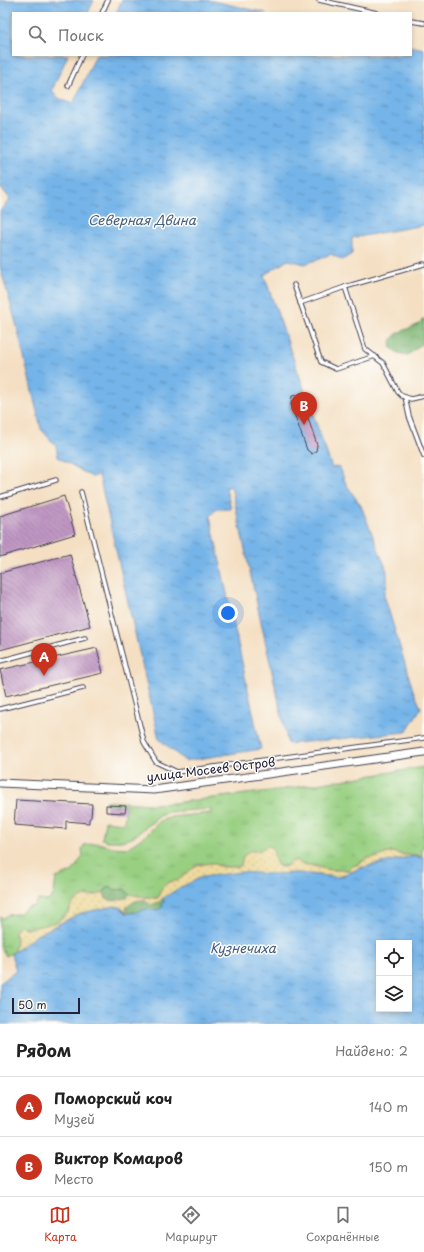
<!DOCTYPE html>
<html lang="ru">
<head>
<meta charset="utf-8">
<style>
  body { margin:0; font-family:"Playpen Sans",sans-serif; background:#f6f6f6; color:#222 }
  .controls { position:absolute; right:12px; bottom:12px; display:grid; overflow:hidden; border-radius:0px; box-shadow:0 2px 6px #0003 }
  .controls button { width:36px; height:36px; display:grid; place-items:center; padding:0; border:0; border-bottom:1px solid #e0e0e0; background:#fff; color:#222; font:20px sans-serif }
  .scale { position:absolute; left:12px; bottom:10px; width:68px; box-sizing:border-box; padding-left:4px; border:2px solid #22223b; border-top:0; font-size:11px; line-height:14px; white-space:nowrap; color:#22223b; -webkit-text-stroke:3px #fdfcf7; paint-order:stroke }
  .you { position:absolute; left:228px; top:613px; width:14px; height:14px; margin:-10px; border:3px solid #fff; border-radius:50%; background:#1a73e8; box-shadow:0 0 0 6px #1a73e833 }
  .badge { display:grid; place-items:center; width:26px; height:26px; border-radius:50%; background:#c8321e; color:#fff; font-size:13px; font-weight:700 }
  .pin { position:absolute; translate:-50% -33px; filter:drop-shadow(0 1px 2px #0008) }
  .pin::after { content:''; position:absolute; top:21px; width:14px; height:12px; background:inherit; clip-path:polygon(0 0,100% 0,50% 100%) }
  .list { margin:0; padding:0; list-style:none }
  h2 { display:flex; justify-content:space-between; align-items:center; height:52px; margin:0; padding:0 16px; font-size:17px }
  h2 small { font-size:13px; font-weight:400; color:#767676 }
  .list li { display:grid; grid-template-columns:26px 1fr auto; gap:12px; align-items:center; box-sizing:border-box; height:60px; padding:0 16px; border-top:1px solid #e0e0e0 }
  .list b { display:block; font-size:15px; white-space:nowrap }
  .list p { margin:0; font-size:13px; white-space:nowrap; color:#767676 }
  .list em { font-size:13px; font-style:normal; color:#767676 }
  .icon { flex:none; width:22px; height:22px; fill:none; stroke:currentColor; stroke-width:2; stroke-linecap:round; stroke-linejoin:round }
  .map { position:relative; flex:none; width:424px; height:1024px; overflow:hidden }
  .search { position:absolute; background:#fff; box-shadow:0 2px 6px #0003; left:12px; right:12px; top:12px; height:44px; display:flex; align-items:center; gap:10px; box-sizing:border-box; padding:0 14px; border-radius:0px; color:#767676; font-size:15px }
  .sheet { height:172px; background:#fff }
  nav { display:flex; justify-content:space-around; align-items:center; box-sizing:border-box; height:56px; border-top:1px solid #e0e0e0; background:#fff; font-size:11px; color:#767676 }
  nav a { display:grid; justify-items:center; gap:2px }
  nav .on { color:#c8321e }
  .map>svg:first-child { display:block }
  .grass { fill:url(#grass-tufts); stroke:#5d785e }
  .forest { fill:url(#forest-crowns); stroke:#4e6a55 }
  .sand { fill:url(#sand-dots); stroke:#887e6c }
  .water { fill:url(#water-ripples); stroke:#4b6b92; fill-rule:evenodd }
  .building { fill:url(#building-back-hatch) }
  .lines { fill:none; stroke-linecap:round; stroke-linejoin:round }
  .lane-casing { stroke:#423e4f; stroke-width:5.5 }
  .street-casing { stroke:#423e4f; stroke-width:9 }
  .lane { stroke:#fff; stroke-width:3.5 }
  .street { stroke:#fff; stroke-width:7 }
  .labels { text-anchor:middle; stroke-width:3; stroke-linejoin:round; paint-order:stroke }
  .street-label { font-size:12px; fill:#22223b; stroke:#fdfcf7 }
  .water-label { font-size:13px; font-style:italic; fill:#435c80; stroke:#fdfcf7 }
</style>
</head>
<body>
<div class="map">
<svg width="424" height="1024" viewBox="0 0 424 1024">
  <defs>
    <pattern id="grass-tufts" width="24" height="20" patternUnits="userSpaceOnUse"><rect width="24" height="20" fill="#98cf81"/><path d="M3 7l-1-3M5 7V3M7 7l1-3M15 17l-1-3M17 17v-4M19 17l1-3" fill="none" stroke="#83b170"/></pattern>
    <pattern id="forest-crowns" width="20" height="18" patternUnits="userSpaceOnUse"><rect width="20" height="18" fill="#7ab26f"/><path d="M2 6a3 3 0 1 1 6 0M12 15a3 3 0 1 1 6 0" fill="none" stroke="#64905c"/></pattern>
    <pattern id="sand-dots" width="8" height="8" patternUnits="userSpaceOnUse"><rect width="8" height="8" fill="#eeda9e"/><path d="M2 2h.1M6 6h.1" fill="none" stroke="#ccbb89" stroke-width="1.8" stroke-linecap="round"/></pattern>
    <pattern id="water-ripples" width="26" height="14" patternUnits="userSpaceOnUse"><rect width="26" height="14" fill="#74b4e8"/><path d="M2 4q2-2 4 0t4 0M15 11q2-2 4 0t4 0" fill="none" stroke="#5f92bd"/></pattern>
    <pattern id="building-back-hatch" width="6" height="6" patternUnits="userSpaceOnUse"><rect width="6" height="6" fill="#bf96c3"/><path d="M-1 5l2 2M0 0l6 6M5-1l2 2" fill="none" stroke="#9b7aa0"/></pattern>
  </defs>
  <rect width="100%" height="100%" fill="#fdfcf7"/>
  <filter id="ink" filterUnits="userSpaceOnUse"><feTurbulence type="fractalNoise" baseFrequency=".025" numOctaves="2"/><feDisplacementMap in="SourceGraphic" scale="8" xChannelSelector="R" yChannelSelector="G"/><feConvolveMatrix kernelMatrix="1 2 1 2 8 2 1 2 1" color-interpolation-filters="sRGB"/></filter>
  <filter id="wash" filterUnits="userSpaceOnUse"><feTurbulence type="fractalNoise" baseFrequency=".012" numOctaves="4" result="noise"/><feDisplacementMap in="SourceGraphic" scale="16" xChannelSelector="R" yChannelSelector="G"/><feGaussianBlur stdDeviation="0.9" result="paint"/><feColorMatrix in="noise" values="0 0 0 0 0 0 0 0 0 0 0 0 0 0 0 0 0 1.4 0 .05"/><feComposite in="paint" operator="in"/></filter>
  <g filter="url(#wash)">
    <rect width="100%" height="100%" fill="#f4dfc2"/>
    <path class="grass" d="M 424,767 L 424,846 L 422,848 L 422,856 L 423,858 L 417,855 L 404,855 L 391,852 L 378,857 L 364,860 L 349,870 L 330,870 L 305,864 L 279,866 L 265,847 L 259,852 L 252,851 L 241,865 L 238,867 L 222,867 L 212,863 L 197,865 L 186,876 L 160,891 L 159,898 L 134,896 L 127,893 L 124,889 L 115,890 L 110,887 L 107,888 L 102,894 L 82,897 L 76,903 L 73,903 L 67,915 L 55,923 L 28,929 L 19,925 C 13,930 16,935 16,941 C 16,944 15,946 14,948 L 15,951 L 6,956 L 0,947 L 0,917 L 4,918 L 8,915 L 20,913 L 25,908 L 34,906 L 38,900 L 48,901 L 54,894 L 56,878 L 72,872 L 83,856 L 82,849 L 84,845 L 99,843 L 111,847 L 127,848 L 145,836 L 160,821 L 171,817 L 211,813 L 211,809 L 167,812 L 160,816 L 132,838 L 121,841 L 107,841 L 102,839 L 105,821 L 124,823 L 126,806 L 106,805 L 105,801 L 152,804 L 173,803 L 278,790 Z"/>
    <g class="forest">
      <path d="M 424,318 L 424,342 L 408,355 L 398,353 L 390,347 C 392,330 406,331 417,325 C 419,323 422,320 424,318 Z"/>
      <path d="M 110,887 L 115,890 L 125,889 L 129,894 L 127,898 C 119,899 113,902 106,899 L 104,892 L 107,888 Z"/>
      <path d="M 145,899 L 150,904 L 162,899 L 164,901 L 162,905 L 163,907 L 158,910 L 147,909 L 127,914 L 126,907 L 133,902 Z"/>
    </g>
    <path class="sand" d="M 269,846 C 270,847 272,848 273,850 C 275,855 274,869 284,867 C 288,866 291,861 296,860 L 301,864 L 309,865 L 330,870 L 348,870 L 354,865 L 358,865 L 367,858 L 378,857 L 391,852 L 404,855 L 417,855 L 423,858 L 414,856 L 377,864 L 361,868 L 339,877 L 298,873 L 270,874 L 162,899 L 159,902 L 150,905 L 145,899 L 135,901 L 126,907 L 127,914 L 123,909 L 81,913 L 37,935 L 15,951 L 14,948 L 16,943 L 15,930 L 19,925 L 21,925 L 25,929 L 28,929 L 57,922 L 69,912 L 71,905 C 73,903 80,898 82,897 C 88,895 100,896 104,892 L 106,899 L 114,901 L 127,898 L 129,894 C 133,895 154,899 158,898 C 161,889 164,880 177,881 L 197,865 L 212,863 L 222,867 L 238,867 L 241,865 L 243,857 L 249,851 L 259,851 L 265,847 Z"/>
    <g class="water">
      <path d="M 0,0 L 94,0 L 88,13 L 13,13 L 13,55 L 68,55 L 52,90 L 58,98 L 73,104 L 96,55 L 411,55 L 411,46 L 424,49 L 424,225 L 352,238 L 352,254 L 342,260 L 331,254 L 305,264 L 288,260 L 264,275 L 332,468 L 339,466 L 346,484 L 361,506 L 387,571 L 387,585 L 384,595 L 413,690 L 421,708 L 406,732 L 288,744 L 231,486 L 226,488 L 231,509 L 217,509 L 210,516 L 261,749 L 185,761 L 159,739 L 99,475 L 92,477 L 58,457 L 56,446 L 41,429 L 16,323 L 0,267 L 0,211 L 10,199 L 0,186 Z"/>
      <path d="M 122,0 L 209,0 L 266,13 L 116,13 Z"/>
      <path d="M 414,856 L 424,858 L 424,1024 L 0,1024 L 0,983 L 16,971 L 11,954 L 37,935 L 81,913 L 115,906 L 120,907 L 127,914 L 147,909 L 158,910 L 163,907 L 162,905 L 164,901 L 162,899 L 179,888 L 202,877 L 241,872 L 270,874 L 298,873 L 339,877 L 361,868 ZM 379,943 L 409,943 L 409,1009 L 379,1009 Z"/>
    </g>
    <g id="blocks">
      <g class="building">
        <path d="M 297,395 L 303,403 L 317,445 L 316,451 L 312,454 L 307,450 L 291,405 L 292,396 Z"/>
        <path d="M 64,496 L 75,534 L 0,557 L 0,516 Z"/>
        <path d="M 70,554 L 90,626 L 0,650 L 0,573 Z"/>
        <path d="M 97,648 L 103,673 L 6,696 L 0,670 Z"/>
        <path d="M 16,800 L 92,804 L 91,817 L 89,819 L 89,823 L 66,821 L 66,829 L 14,825 Z"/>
        <path d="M 106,805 L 126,806 L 125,813 L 106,812 Z"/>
      </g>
    </g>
  </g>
  <g filter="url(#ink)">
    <use href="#blocks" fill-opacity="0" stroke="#423e4f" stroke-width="1"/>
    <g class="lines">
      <defs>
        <g id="lane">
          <path d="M 319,0 L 377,13"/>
          <path d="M 102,13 L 108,0"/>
          <path d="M 411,21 L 424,23"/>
          <path d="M 68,86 L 82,55"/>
          <path d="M 294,285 L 321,362 L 336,369 L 375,356"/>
          <path d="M 345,287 L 365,349 L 383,363 L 398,392 L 402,396 L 411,399 L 424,396"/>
          <path d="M 300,303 L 345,287 L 424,264"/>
          <path d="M 405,397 L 409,416 L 424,456"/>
          <path d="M 81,492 L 144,742 L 156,762 L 177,772 L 424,738"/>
          <path d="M 0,497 L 56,480"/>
          <path d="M 0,661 L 85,638"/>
          <path d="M 0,709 L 83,688"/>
        </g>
        <path id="street" d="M 0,783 L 154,790 L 424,752"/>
      </defs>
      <use href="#lane" class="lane-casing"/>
      <use href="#street" class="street-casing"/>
      <use href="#lane" class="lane"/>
      <use href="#street" class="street"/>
    </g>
  </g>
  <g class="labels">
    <g class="street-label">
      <text transform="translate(211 770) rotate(-7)" y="4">улица Мосеев Остров</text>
    </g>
    <g class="water-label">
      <text x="142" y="225">Северная Двина</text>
      <text x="243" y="953">Кузнечиха</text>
    </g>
  </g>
</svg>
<div class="controls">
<button><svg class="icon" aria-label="locate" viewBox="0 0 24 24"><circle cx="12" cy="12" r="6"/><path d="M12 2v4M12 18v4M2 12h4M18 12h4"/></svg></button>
<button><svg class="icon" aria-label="layers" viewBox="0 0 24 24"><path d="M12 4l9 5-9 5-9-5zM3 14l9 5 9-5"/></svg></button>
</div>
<div class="scale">50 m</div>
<div class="you"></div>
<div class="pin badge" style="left:44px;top:676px">A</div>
<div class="pin badge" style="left:304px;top:425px">B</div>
<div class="search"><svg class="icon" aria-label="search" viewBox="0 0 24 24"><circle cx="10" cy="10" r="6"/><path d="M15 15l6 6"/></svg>Поиск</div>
</div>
<section class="sheet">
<h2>Рядом<small>Найдено: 2</small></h2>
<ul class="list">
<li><span class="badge">A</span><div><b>Поморский коч</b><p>Музей</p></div><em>140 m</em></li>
<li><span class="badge">B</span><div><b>Виктор Комаров</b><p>Место</p></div><em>150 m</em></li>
</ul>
</section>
<nav>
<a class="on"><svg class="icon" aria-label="map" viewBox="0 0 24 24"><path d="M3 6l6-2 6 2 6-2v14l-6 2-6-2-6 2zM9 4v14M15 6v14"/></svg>Карта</a>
<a><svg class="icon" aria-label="directions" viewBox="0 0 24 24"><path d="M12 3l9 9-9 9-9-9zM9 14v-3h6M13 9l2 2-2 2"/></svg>Маршрут</a>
<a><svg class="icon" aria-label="saved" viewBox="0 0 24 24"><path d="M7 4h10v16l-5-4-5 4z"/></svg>Сохранённые</a>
</nav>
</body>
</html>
